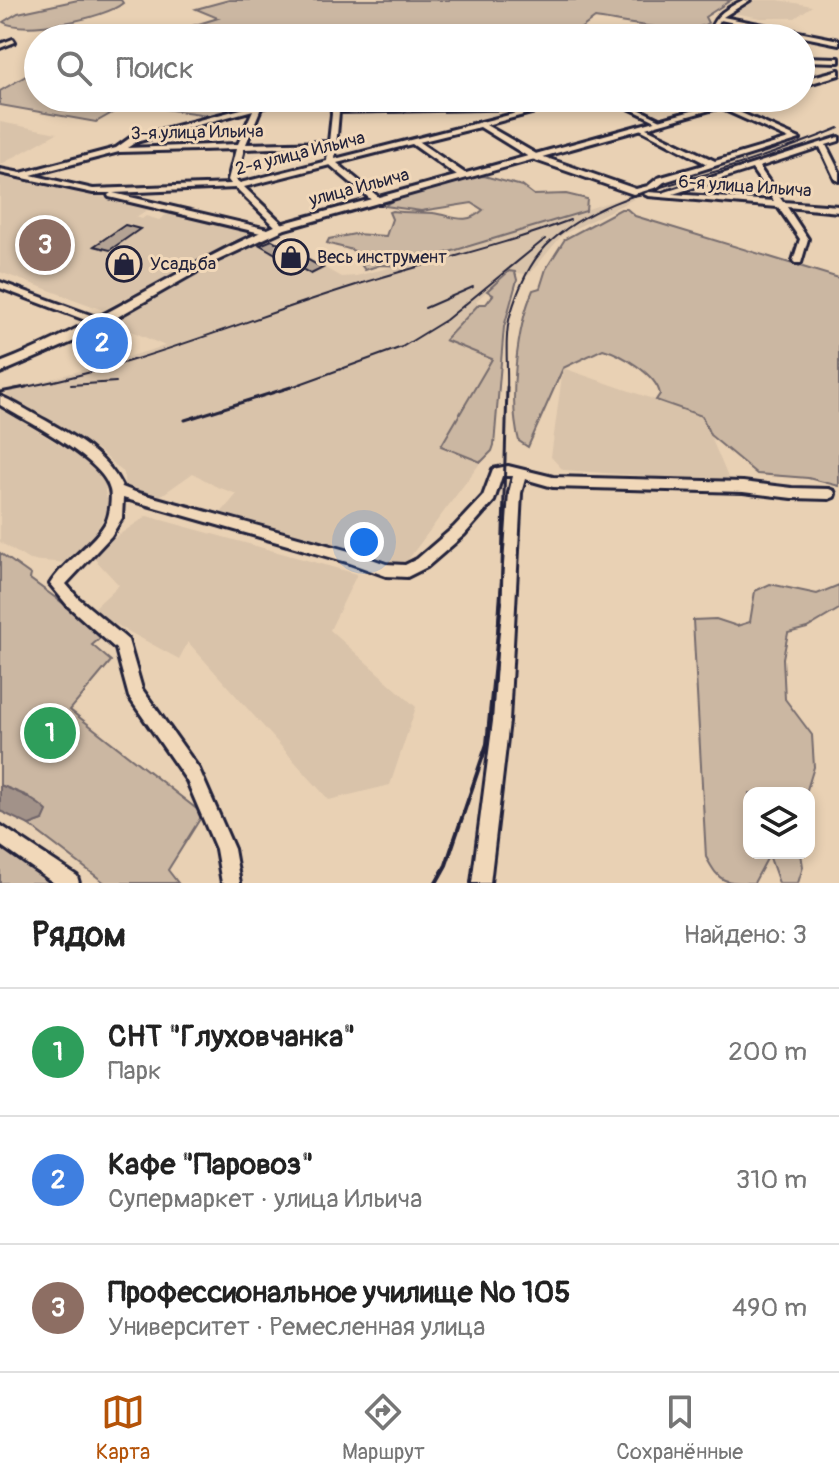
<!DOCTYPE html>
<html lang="ru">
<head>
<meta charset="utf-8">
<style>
  body { margin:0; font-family:Pangolin,sans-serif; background:#f6f6f6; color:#222 }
  .controls { position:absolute; right:24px; bottom:24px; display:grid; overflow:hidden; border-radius:16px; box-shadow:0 4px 12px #0003 }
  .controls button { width:72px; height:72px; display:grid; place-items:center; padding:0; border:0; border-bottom:2px solid #e0e0e0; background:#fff; color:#222; font:40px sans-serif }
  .you { position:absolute; left:364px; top:542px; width:28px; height:28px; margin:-20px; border:6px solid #fff; border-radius:50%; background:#1a73e8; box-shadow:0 0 0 12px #1a73e833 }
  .badge { display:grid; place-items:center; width:52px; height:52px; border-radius:50%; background:#b45309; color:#fff; font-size:26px; font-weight:700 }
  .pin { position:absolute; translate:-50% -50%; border:4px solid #fff; box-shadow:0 2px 8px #0006 }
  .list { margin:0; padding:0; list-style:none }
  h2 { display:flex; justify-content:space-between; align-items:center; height:104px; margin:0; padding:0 32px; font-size:34px }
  h2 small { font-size:26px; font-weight:400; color:#767676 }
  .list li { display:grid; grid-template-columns:52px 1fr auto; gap:24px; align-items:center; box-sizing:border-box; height:128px; padding:0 32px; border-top:2px solid #e0e0e0 }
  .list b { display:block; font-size:30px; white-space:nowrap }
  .list p { margin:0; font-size:26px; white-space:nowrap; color:#767676 }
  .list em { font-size:26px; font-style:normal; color:#767676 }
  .icon { flex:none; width:44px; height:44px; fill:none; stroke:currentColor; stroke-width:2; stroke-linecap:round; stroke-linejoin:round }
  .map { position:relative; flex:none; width:839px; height:883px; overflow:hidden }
  .search { position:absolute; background:#fff; box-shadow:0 4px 12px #0003; left:24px; right:24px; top:24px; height:88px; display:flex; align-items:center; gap:20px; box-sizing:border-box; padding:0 28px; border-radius:44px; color:#767676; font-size:30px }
  .sheet { height:488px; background:#fff }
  nav { display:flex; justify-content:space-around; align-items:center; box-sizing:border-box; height:112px; border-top:2px solid #e0e0e0; background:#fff; font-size:22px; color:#767676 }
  nav a { display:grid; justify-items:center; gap:4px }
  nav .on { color:#b45309 }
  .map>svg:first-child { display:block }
  .built { fill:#d9c3aa }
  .green { fill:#cbb7a2; stroke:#766c6e; stroke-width:2 }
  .water { fill:#a29289; stroke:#6f656a; stroke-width:2 }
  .building { fill:#b4a394; stroke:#22223b; stroke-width:2 }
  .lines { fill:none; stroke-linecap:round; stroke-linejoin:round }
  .minor-casing { stroke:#22223b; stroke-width:6 }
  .major-casing { stroke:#22223b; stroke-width:6 }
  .minor { fill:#f1d8b9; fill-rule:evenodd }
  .major { fill:#f1d8b9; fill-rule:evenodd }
  .rail-far2 { stroke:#22223b; stroke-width:2 }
  .rail-far1 { stroke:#22223b; stroke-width:3 }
  .rail { stroke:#22223b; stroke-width:4 }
  .labels { text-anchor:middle; stroke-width:6; stroke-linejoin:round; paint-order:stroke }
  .far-street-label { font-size:18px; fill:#22223b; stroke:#f1d8b9 }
  .far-poi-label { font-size:18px; fill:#22223b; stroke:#f1d8b9; text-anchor:start }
</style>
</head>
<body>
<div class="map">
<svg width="839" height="883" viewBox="0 0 839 883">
  <rect width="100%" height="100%" fill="#e9d1b4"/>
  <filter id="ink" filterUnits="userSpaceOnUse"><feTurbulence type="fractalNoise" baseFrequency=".0125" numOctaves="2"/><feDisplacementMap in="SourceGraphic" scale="16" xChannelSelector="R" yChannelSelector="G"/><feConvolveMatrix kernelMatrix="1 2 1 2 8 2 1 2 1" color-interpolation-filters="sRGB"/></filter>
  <g filter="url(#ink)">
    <g class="built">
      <path d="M 755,0 L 778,0 L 812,6 L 795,18 L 761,18 L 733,13 Z"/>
      <path d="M 0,122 L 57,133 L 0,165 Z"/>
      <path d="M 5,176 L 153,206 L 136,217 L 142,219 L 146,216 L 159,220 L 171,211 L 255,231 L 103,310 L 0,272 L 0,179 Z"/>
      <path d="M 628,196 L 634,199 L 562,235 L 529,275 L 509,271 L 476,301 L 479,304 L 446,339 L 492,359 L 442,446 L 481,462 L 404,565 L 220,514 L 237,494 L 215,486 L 193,473 L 159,497 L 124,486 L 124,473 L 98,450 L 6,396 L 12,387 L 34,384 L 165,346 L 113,323 L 168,289 L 268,236 L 341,277 L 356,276 L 461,250 Z"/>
      <path d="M 563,368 L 702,416 L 730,482 L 563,470 L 551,457 Z"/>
      <path d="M 0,408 L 93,465 L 107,481 L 105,491 L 109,508 L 93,537 L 68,563 L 29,560 L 0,542 Z"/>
      <path d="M 147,516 L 357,574 L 330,630 L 416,707 L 390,785 L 329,800 L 188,642 L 179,659 L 91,611 L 119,585 L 90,554 Z"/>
    </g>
    <g class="green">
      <path d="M 78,0 L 121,0 L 123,3 C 106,18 23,35 3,22 L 18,13 Z"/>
      <path d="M 229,0 L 731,0 L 705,17 L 708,23 C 690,37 619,21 595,18 L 568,38 L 153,38 L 218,18 L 196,9 Z"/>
      <path d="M 38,69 L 38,98 L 285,98 L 215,116 L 128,104 L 96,122 L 0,105 L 0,91 Z"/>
      <path d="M 484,176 L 522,186 L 534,195 L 566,194 L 587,199 L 586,211 L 403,266 L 380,265 L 365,270 L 362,266 L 366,263 C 357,246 342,249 327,243 L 329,239 L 355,234 L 386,236 L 392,219 L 389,212 L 392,211 C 406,213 420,212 433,213 C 454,216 465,226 483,210 L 472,203 L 421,211 L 385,206 C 398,193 464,178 484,176 Z"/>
      <path d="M 621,209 L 627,209 L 635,216 L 839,278 L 839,486 L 808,478 L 757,474 L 710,435 L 702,416 L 656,400 L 660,394 C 656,374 621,354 603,349 L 563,368 L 528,447 L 519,441 C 508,401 517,327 533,290 L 540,288 L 546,269 L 565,239 Z"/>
      <path d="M 509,271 L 515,272 L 517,280 L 504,327 L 494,445 L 492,451 L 481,462 L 441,446 L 492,359 L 445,340 L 479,304 L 486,304 L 493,295 L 487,291 Z"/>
      <path d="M 0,553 L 31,575 L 30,579 L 105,634 L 92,645 L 111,661 L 70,710 L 203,814 L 168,870 L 178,883 L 105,883 L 29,825 L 43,820 L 28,796 L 0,785 Z"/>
      <path d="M 770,584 L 817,594 L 839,585 L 839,609 L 807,628 L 788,633 L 783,658 L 785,699 L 812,735 L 814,767 L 806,793 L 749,793 L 749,853 L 801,853 L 803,867 L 798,883 L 779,883 L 769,855 L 754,883 C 724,883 720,883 706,857 L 693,620 L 716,619 L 737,626 L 750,622 L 755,591 Z"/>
      <path d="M 0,844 L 54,883 L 0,883 Z"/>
    </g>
    <path class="water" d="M 0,785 C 17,792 34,798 47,811 L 43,820 L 29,825 L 0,811 Z"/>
    <g class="building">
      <path d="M 125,225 L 140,229 L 110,250 L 94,246 Z"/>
      <path d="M 272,240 L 323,268 L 311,274 L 260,245 Z"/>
    </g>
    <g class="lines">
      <defs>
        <g id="minor">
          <path d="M 743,0 L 750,0 L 723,17 L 839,40 L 839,44 L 720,20 L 715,30 L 715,38 L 709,38 C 711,16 726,9 743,0 Z"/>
          <path d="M 13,39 L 15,42 L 0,48 L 0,44 Z"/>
          <path d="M 801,57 L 839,58 L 839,62 L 801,61 Z"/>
          <path d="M 283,98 L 294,98 L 261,108 L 246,144 L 329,142 L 332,114 L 331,98 L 337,98 L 339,108 L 530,104 L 533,106 L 530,108 L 339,112 L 335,159 L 576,98 L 587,98 L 486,125 L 538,155 L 636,189 L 648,186 L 658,178 L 707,164 L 640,129 L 640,127 L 644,127 L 715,161 L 789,139 L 698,98 L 707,98 L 800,139 L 664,182 L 654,190 L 633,194 L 532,159 L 480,127 L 419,142 L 466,174 L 466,178 L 460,178 L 412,144 L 337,163 L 381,199 L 381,203 L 375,203 L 330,165 L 244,187 L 284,225 L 284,229 L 278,229 L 236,188 L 113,193 L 272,230 L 272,234 L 269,235 L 109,197 L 108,195 L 111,193 L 93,193 L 0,173 L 0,169 L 21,173 L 116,148 L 130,138 ZM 253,110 L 238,144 L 127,148 L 136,142 ZM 328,146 L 327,161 L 240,183 L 236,180 L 244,149 ZM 236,149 L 228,180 L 231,184 L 93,189 L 31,175 L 119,152 Z"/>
          <path d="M 608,98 L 616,98 L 665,122 L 660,123 Z"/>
          <path d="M 839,137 L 839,141 L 826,145 L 839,171 L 839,181 L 835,179 L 820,147 L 759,167 L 783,202 L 839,206 L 839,212 L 787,207 L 808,239 L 801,263 L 795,263 L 793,261 L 800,239 L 778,207 L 648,196 L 644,194 L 648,192 L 662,193 ZM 752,169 L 774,201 L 673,194 Z"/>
          <path d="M 0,282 L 104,320 L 105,322 L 100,325 L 96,324 L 0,288 Z"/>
          <path d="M 0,396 C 12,401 23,408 34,414 C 67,433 105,451 122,487 L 135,492 L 349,551 L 386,564 L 405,565 L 417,559 L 454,527 L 483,496 L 493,469 L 508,466 L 553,477 L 743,482 L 792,488 L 829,489 L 834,491 L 835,494 L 834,497 L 829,499 L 792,498 L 743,492 L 553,487 L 525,479 L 521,493 L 509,721 L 490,883 L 472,883 L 493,721 L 509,493 L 513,476 L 502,476 L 494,501 L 464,535 L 427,567 L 407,577 L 386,576 L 347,562 L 123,498 L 122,518 L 111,536 L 66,584 L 78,598 L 128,640 L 142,689 L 199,769 L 234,849 L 240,883 L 222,883 L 216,849 L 187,781 L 129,697 L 116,649 L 68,606 L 50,584 C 64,561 95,544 107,520 C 110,513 112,497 110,490 C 104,459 26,421 0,405 Z"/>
          <path d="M 0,825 L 77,876 L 79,883 L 54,883 L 0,845 Z"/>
        </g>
        <g id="major">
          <path d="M 839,70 L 839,75 L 801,86 L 801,80 Z"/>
          <path d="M 739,98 L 753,98 L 285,229 L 214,262 L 77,340 L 0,373 L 0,363 C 97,326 181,265 277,225 Z"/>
        </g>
      </defs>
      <use href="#minor" class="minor-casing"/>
      <use href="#major" class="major-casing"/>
      <use href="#minor" class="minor"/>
      <use href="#major" class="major"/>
      <g class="rail-far2">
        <path d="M 425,308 L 473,287"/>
        <path d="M 71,385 L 116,382"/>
        <path d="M 14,389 C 131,369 241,321 353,286 C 425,263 499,247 570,220"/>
        <path d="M 286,389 L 402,347 L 446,320 L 545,239"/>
        <path d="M 507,389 C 508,367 504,338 510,316 C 517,292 528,265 546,246 C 592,200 664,187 724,169 C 763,157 801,144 839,128"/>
      </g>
      <g class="rail-far1">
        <path d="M 0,392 L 26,387"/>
        <path d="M 185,420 L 291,387"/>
        <path d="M 501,604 L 507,387"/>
      </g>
      <path class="rail" d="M 436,883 L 446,865 L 487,744 L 501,602"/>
    </g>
  </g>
  <defs>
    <symbol id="shop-ring" viewBox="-11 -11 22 22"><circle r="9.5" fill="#f1d8b9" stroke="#22223b" stroke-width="1.5"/><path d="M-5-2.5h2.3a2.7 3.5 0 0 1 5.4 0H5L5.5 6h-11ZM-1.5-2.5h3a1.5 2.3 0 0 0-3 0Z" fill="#22223b"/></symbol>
  </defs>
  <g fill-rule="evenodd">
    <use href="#shop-ring" x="271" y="237" width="40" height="40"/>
    <use href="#shop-ring" x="104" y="244" width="40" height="40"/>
  </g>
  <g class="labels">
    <g class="far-street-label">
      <text transform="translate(197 132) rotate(-1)" y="6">3-я улица Ильича</text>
      <text transform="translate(300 153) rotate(-14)" y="6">2-я улица Ильича</text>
      <text transform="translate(745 186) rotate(4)" y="6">6-я улица Ильича</text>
      <text transform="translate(359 187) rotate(-15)" y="6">улица Ильича</text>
    </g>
    <g class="far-poi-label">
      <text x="317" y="263">Весь инструмент</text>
      <text x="150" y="270">Усадьба</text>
    </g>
  </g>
</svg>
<div class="controls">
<button><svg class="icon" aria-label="layers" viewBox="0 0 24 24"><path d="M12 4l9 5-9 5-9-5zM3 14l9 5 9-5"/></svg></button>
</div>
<div class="you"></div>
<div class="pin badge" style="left:50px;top:733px;background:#2e9e5b">1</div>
<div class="pin badge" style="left:102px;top:343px;background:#3f7fe0">2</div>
<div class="pin badge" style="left:45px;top:245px;background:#8d6e63">3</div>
<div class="search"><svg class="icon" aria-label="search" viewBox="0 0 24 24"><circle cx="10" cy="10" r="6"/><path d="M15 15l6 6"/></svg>Поиск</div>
</div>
<section class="sheet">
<h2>Рядом<small>Найдено: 3</small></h2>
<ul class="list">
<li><span class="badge" style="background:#2e9e5b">1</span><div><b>СНТ &quot;Глуховчанка&quot;</b><p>Парк</p></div><em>200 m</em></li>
<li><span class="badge" style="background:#3f7fe0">2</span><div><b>Кафе &quot;Паровоз&quot;</b><p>Супермаркет · улица Ильича</p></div><em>310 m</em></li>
<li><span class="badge" style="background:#8d6e63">3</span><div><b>Профессиональное училище № 105</b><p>Университет · Ремесленная улица</p></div><em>490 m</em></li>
</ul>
</section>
<nav>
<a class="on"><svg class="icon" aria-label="map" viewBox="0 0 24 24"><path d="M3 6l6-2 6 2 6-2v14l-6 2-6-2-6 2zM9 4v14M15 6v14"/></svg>Карта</a>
<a><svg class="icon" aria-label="directions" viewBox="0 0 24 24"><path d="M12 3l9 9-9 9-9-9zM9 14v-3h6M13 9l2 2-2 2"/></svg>Маршрут</a>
<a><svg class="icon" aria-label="saved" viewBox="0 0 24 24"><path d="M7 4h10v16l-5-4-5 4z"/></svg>Сохранённые</a>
</nav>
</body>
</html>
